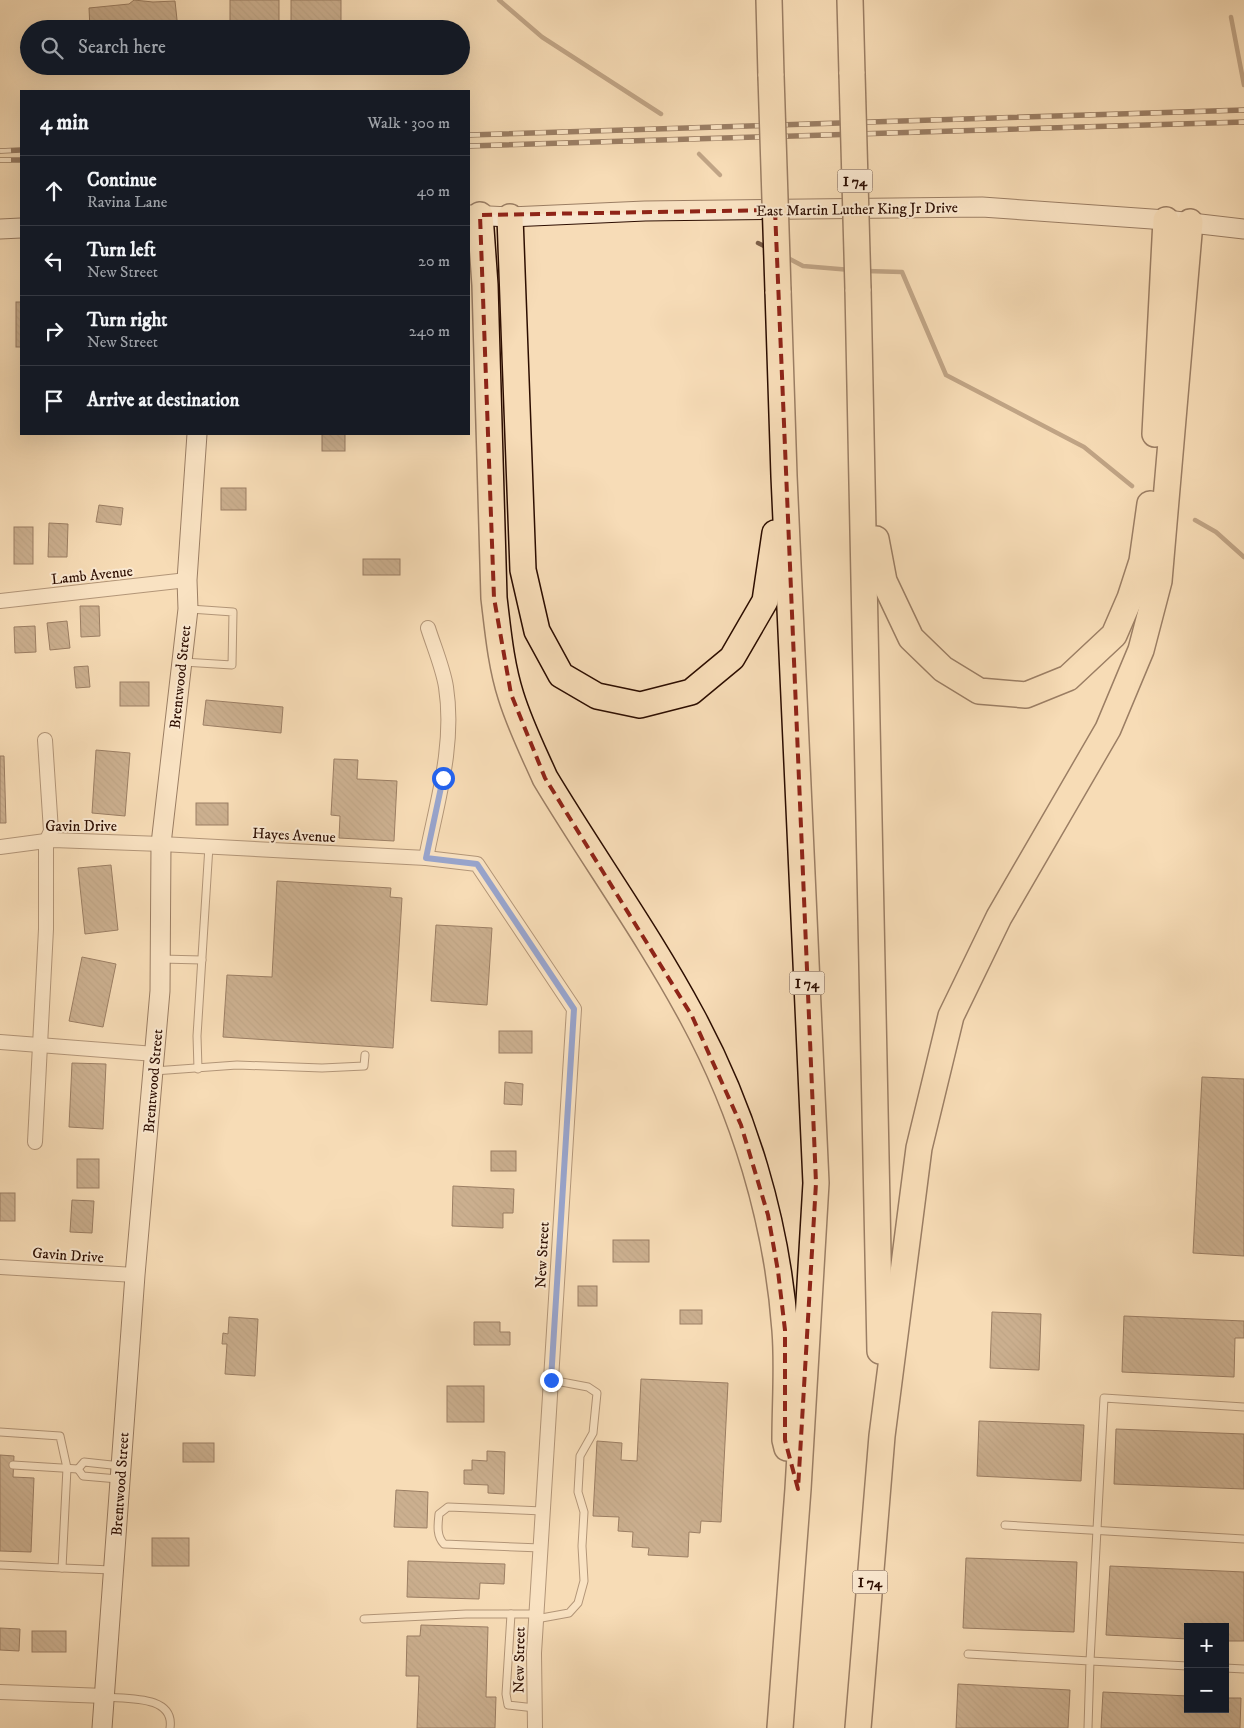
<!DOCTYPE html>
<html lang="en">
<head>
<meta charset="utf-8">
<style>
  body { margin:0; font-family:"IM FELL DW Pica",serif; background:#242831; color:#f1f3f6 }
  .controls { position:absolute; right:15px; bottom:15px; display:grid; overflow:hidden; border-radius:0px; box-shadow:0 5px 20px #0002 }
  .controls button { width:45px; height:45px; display:grid; place-items:center; padding:0; border:0; border-bottom:1px solid #363941; background:#171b24; color:#f1f3f6; font:25px sans-serif }
  .stop { position:absolute; width:15px; height:15px; margin:-11px; border:4px solid #2563eb; border-radius:50%; background:#fff }
  .stop.end { background:#2563eb; border-color:#fff; box-shadow:0 1px 5px #0008 }
  .list { margin:0; padding:0; list-style:none }
  h2 { display:flex; justify-content:space-between; align-items:center; height:65px; margin:0; padding:0 20px; font-size:21px }
  h2 small { font-size:16px; font-weight:400; color:#9ea1a6 }
  .list li { display:grid; grid-template-columns:32px 1fr auto; gap:15px; align-items:center; box-sizing:border-box; height:70px; padding:0 20px; border-top:1px solid #363941 }
  .list b { display:block; font-size:19px; white-space:nowrap }
  .list p { margin:0; font-size:16px; white-space:nowrap; color:#9ea1a6 }
  .list em { font-size:16px; font-style:normal; color:#9ea1a6 }
  .icon { flex:none; width:28px; height:28px; fill:none; stroke:currentColor; stroke-width:2; stroke-linecap:round; stroke-linejoin:round }
  .map { position:relative; flex:none; width:1244px; height:1728px; overflow:hidden }
  .search { position:absolute; background:#171b24; box-shadow:0 5px 20px #0002; left:20px; top:20px; width:450px; height:55px; display:flex; align-items:center; gap:12px; box-sizing:border-box; padding:0 18px; border-radius:28px; color:#9ea1a6; font-size:19px }
  .panel { position:absolute; background:#171b24; box-shadow:0 5px 20px #0002; left:20px; top:90px; width:450px; height:345px; border-radius:0px }
  .map>svg:first-child { display:block }
  .lines { fill:none; stroke-linecap:round; stroke-linejoin:round }
  .stream { stroke:#7c5f49; stroke-width:4.5 }
  .building { fill:url(#building-back-hatch); stroke:#2c0d00 }
  .lane-casing { stroke:#5f412e; stroke-width:9 }
  .street-casing { stroke:#5f412e; stroke-width:16 }
  .secondary-casing { stroke:#2c0d00; stroke-width:21 }
  .highway-casing { stroke:#2c0d00; stroke-width:28 }
  .lane { stroke:#fae8d0; stroke-width:7 }
  .street { stroke:#fae8d0; stroke-width:14 }
  .secondary { stroke:#fae8d0; stroke-width:19 }
  .highway { stroke:#f7dcb7; stroke-width:25 }
  .rail-casing { stroke:#2c0d00; stroke-width:5.5 }
  .rail { stroke:#fae8d0; stroke-width:4; stroke-dasharray:11; stroke-linecap:butt }
  .highway-bridge-casing { stroke:#2c0d00; stroke-width:28; stroke-linecap:butt }
  .highway-bridge { stroke:#f7dcb7; stroke-width:25 }
  .route { stroke:#2563eb; stroke-width:6 }
  .marked { fill:none; stroke:#8f2418; stroke-width:4; stroke-dasharray:10 6; stroke-linejoin:round }
  .labels { text-anchor:middle; stroke-width:4; stroke-linejoin:round; paint-order:stroke }
  .shield { fill:#fae8d0; stroke:#6a4f3e; stroke-width:1 }
  .shield-label { font-size:14px; font-weight:bold; fill:#2c0d00 }
  .street-label { font-size:15px; fill:#2c0d00; stroke:#fae8d0 }
</style>
</head>
<body>
<div class="map">
<svg width="1244" height="1728" viewBox="0 0 1244 1728">
  <defs>
    <pattern id="building-back-hatch" width="6" height="6" patternUnits="userSpaceOnUse" patternTransform="scale(1.25)"><rect width="6" height="6" fill="#96795f"/><path d="M-1 5l2 2M0 0l6 6M5-1l2 2" fill="none" stroke="#7b624c"/></pattern>
  </defs>
  <rect width="100%" height="100%" fill="#f7dcb7"/>
  <filter id="stains"><feTurbulence type="fractalNoise" baseFrequency=".004" numOctaves="4"/><feColorMatrix values="0 0 0 0 .2 0 0 0 0 .09 0 0 0 0 .02 0 0 0 .5 -.17"/></filter>
  <radialGradient id="worn" r=".72"><stop offset=".6" stop-color="#630" stop-opacity="0"/><stop offset="1" stop-color="#630" stop-opacity=".3"/></radialGradient>
  <g class="lines">
    <g class="stream">
      <path d="M 499,0 L 542,37 L 661,114"/>
      <path d="M 1231,17 L 1244,85"/>
      <path d="M 699,154 L 720,175"/>
      <path d="M 758,243 L 768,248"/>
      <path d="M 786,257 L 803,266 L 851,270"/>
      <path d="M 866,271 L 902,272 L 946,375 L 1084,447 L 1132,486"/>
      <path d="M 1195,520 L 1216,532 L 1244,557"/>
    </g>
  </g>
  <g class="building">
    <path d="M 134,0 L 153,2 L 175,1 L 178,29 L 90,29 L 89,8 L 129,4 Z"/>
    <rect x="230" y="0" width="49" height="24"/>
    <rect x="291" y="0" width="50" height="23"/>
    <rect x="16" y="302" width="5" height="45"/>
    <rect x="322" y="434" width="23" height="17"/>
    <rect x="221" y="488" width="25" height="22"/>
    <path d="M 99,505 L 123,508 L 121,525 L 96,522 Z"/>
    <path d="M 49,523 L 68,524 L 67,557 L 48,557 Z"/>
    <rect x="14" y="527" width="19" height="37"/>
    <rect x="363" y="559" width="37" height="16"/>
    <path d="M 80,606 L 99,606 L 100,636 L 81,637 Z"/>
    <path d="M 67,621 L 70,648 L 50,650 L 47,623 Z"/>
    <path d="M 35,626 L 36,652 L 15,653 L 14,627 Z"/>
    <path d="M 88,666 L 90,687 L 76,688 L 74,667 Z"/>
    <rect x="120" y="682" width="29" height="24"/>
    <path d="M 206,700 L 283,707 L 281,733 L 203,725 Z"/>
    <path d="M 96,750 L 130,753 L 125,816 L 92,813 Z"/>
    <path d="M 0,756 L 4,756 L 6,823 L 0,823 Z"/>
    <path d="M 334,759 L 358,760 L 357,779 L 397,781 L 394,841 L 339,838 L 340,816 L 331,815 Z"/>
    <rect x="196" y="803" width="32" height="22"/>
    <path d="M 111,865 L 118,930 L 85,934 L 78,868 Z"/>
    <path d="M 277,881 L 391,888 L 390,897 L 402,898 L 393,1048 L 223,1037 L 227,975 L 272,977 Z"/>
    <path d="M 436,925 L 492,928 L 487,1005 L 431,1001 Z"/>
    <path d="M 82,957 L 116,964 L 103,1027 L 69,1021 Z"/>
    <rect x="499" y="1031" width="33" height="22"/>
    <path d="M 72,1063 L 106,1064 L 103,1129 L 69,1127 Z"/>
    <path d="M 1202,1077 L 1244,1079 L 1244,1256 L 1193,1253 Z"/>
    <path d="M 505,1082 L 523,1084 L 522,1105 L 504,1104 Z"/>
    <rect x="491" y="1151" width="25" height="20"/>
    <rect x="77" y="1159" width="22" height="29"/>
    <path d="M 453,1186 L 514,1189 L 513,1213 L 503,1213 L 503,1228 L 452,1226 Z"/>
    <rect x="0" y="1193" width="15" height="28"/>
    <path d="M 72,1200 L 94,1201 L 92,1233 L 70,1232 Z"/>
    <rect x="613" y="1240" width="36" height="22"/>
    <rect x="578" y="1286" width="19" height="20"/>
    <rect x="680" y="1310" width="22" height="14"/>
    <path d="M 992,1312 L 1041,1314 L 1039,1370 L 990,1368 Z"/>
    <path d="M 1124,1316 L 1244,1321 L 1244,1338 L 1235,1338 L 1234,1377 L 1122,1372 Z"/>
    <path d="M 229,1317 L 258,1319 L 255,1376 L 225,1374 L 227,1344 L 222,1344 L 223,1333 L 228,1334 Z"/>
    <path d="M 474,1322 L 500,1322 L 500,1332 L 510,1332 L 510,1345 L 474,1345 Z"/>
    <path d="M 641,1379 L 728,1383 L 721,1522 L 701,1521 L 700,1533 L 689,1532 L 688,1557 L 648,1555 L 649,1548 L 632,1547 L 633,1532 L 618,1531 L 619,1517 L 593,1516 L 597,1441 L 622,1443 L 621,1460 L 637,1461 Z"/>
    <rect x="447" y="1386" width="37" height="36"/>
    <path d="M 979,1421 L 1084,1425 L 1081,1481 L 977,1476 Z"/>
    <path d="M 1116,1429 L 1244,1434 L 1244,1489 L 1114,1484 Z"/>
    <rect x="183" y="1443" width="31" height="19"/>
    <path d="M 487,1451 L 505,1452 L 504,1494 L 488,1493 L 488,1485 L 464,1484 L 464,1470 L 472,1470 L 472,1460 L 487,1461 Z"/>
    <path d="M 0,1455 L 14,1456 L 13,1477 L 34,1478 L 31,1552 L 0,1551 Z"/>
    <path d="M 396,1490 L 428,1492 L 427,1528 L 394,1527 Z"/>
    <rect x="152" y="1538" width="37" height="28"/>
    <path d="M 966,1558 L 1077,1562 L 1074,1632 L 963,1628 Z"/>
    <path d="M 408,1561 L 505,1564 L 504,1584 L 480,1583 L 479,1599 L 407,1597 Z"/>
    <path d="M 1110,1566 L 1244,1572 L 1244,1641 L 1225,1641 L 1225,1627 L 1188,1627 L 1188,1639 L 1106,1635 Z"/>
    <path d="M 421,1625 L 488,1627 L 486,1697 L 496,1697 L 495,1728 L 417,1728 L 419,1676 L 406,1676 L 407,1636 L 420,1636 Z"/>
    <path d="M 0,1628 L 20,1629 L 19,1651 L 0,1650 Z"/>
    <rect x="32" y="1631" width="34" height="21"/>
    <path d="M 958,1684 L 1070,1690 L 1068,1728 L 956,1728 Z"/>
    <path d="M 1103,1692 L 1188,1696 L 1188,1709 L 1225,1709 L 1225,1698 L 1241,1698 L 1240,1728 L 1101,1728 Z"/>
  </g>
  <g class="lines">
    <defs>
      <g id="lane">
        <path d="M 183,662 L 232,665 L 233,612 L 190,609"/>
        <path d="M 161,959 L 202,960"/>
        <path d="M 198,1069 L 197,1036 L 209,846"/>
        <path d="M 154,1071 L 237,1065 L 322,1068 L 364,1066 L 365,1055"/>
        <path d="M 0,1432 L 60,1436 L 67,1468 L 62,1568 L 112,1570"/>
        <path d="M 13,1465 L 78,1469"/>
        <path d="M 78,1469 L 83,1476 L 118,1479"/>
        <path d="M 78,1469 L 84,1462 L 121,1466"/>
        <path d="M 1005,1525 L 1244,1539"/>
        <path d="M 541,1548 L 444,1544 C 436,1536 438,1524 439,1514 L 448,1507 L 543,1511"/>
        <path d="M 0,1565 L 62,1568"/>
        <path d="M 511,1614 L 506,1694 L 508,1705 L 535,1708"/>
        <path d="M 364,1619 L 466,1614 L 537,1614"/>
        <path d="M 536,1619 L 569,1613 L 578,1603 L 584,1581 L 582,1546 L 584,1512 L 578,1492 L 580,1456 L 593,1433 L 597,1393 L 588,1387 L 551,1380"/>
        <path d="M 968,1654 L 1090,1661 L 1088,1728"/>
        <path d="M 1188,1666 L 1090,1661 L 1104,1398 L 1244,1407"/>
        <path d="M 1225,1668 L 1244,1669"/>
        <path d="M 105,1697 C 127,1699 175,1695 170,1728"/>
      </g>
      <g id="street">
        <path d="M 0,601 L 187,580"/>
        <path d="M 0,847 L 53,840 L 161,844 L 426,858 L 477,864 L 574,1009 L 534,1653 L 535,1728"/>
        <path d="M 426,858 C 437,802 455,745 446,687 C 443,668 434,647 428,628"/>
        <path d="M 0,1042 L 155,1054"/>
        <path d="M 35,1142 L 46,929 L 46,842 L 51,831 L 45,740"/>
        <path d="M 0,1267 L 135,1275"/>
        <path d="M 0,1692 L 105,1696"/>
      </g>
      <g id="secondary">
        <path d="M 469,215 L 510,217 L 645,211 L 982,207 L 1166,220 L 1244,229"/>
        <path d="M 0,229 L 21,228"/>
        <path d="M 102,1728 L 135,1275 L 160,991 L 161,844 L 188,609 L 187,580 L 197,434"/>
      </g>
      <g id="highway">
        <path d="M 769,0 L 771,76"/>
        <path d="M 850,0 L 852,74"/>
        <path d="M 480,215 L 485,285 L 494,598 C 498,631 501,665 511,696 C 520,725 533,751 545,778 C 593,858 648,934 692,1016 C 744,1112 777,1221 785,1330 C 788,1366 785,1403 785,1440 L 787,1448"/>
        <path d="M 510,217 L 523,570 L 537,631 L 561,675 L 597,696 L 640,705 L 691,692 L 732,658 L 765,601 L 775,533"/>
        <path d="M 858,289 L 880,1351"/>
        <path d="M 778,291 L 784,476 L 816,1183 L 798,1489 L 780,1728"/>
        <path d="M 1155,434 L 1166,220"/>
        <path d="M 876,539 L 884,581 L 911,638 L 943,669 L 979,691 L 1026,695 L 1068,678 L 1114,635 L 1130,598 L 1142,561 L 1150,504"/>
        <path d="M 858,1728 L 882,1436 L 919,1148 L 951,1016 L 999,917 L 1108,729 L 1141,650 L 1159,581 L 1190,222"/>
      </g>
    </defs>
    <use href="#lane" class="lane-casing"/>
    <use href="#street" class="street-casing"/>
    <use href="#secondary" class="secondary-casing"/>
    <use href="#highway" class="highway-casing"/>
    <use href="#lane" class="lane"/>
    <use href="#street" class="street"/>
    <use href="#secondary" class="secondary"/>
    <use href="#highway" class="highway"/>
    <defs>
      <g id="rail">
        <path d="M 469,135 L 1244,110"/>
        <path d="M 469,146 L 1244,122"/>
        <path d="M 0,151 L 21,150"/>
        <path d="M 0,160 L 21,160"/>
      </g>
    </defs>
    <use href="#rail" class="rail-casing"/>
    <use href="#rail" class="rail"/>
    <defs>
      <g id="highway-bridge">
        <path d="M 852,74 L 858,289"/>
        <path d="M 771,76 L 778,291"/>
      </g>
    </defs>
    <use href="#highway-bridge" class="highway-bridge-casing"/>
    <use href="#highway-bridge" class="highway-bridge"/>
  </g>
  <g class="lines">
    <path class="route" d="M 443,778 L 426,858 L 477,864 L 574,1009 L 551,1380"/>
  </g>
  <path d="M0 0H1244V1728H0ZM 775,210 L 816,1183 L 798,1489 L 785,1440 L 785,1330 L 778,1271 L 768,1215 L 741,1125 L 692,1016 L 545,778 L 511,694 L 494,598 L 480,215 Z" fill="#f7dcb7" fill-opacity=".55" fill-rule="evenodd"/>
  <path class="marked" d="M 775,210 L 816,1183 L 798,1489 L 785,1440 L 785,1330 L 778,1271 L 768,1215 L 741,1125 L 692,1016 L 545,778 L 511,694 L 494,598 L 480,215 Z"/>
  <g class="labels">
    <g class="shield">
      <rect x="837.5" y="169.5" width="35" height="23" rx="4"/>
      <rect x="789.5" y="971.5" width="35" height="23" rx="4"/>
      <rect x="852.5" y="1570.5" width="35" height="23" rx="4"/>
    </g>
    <g class="shield-label">
      <text x="855" y="186">I 74</text>
      <text x="807" y="988">I 74</text>
      <text x="870" y="1587">I 74</text>
    </g>
    <g class="street-label">
      <text transform="translate(857 209) rotate(-1)" y="5">East Martin Luther King Jr Drive</text>
      <text transform="translate(92 575) rotate(-6)" y="5">Lamb Avenue</text>
      <text transform="translate(180 677) rotate(-84)" y="5">Brentwood Street</text>
      <text x="81" y="831">Gavin Drive</text>
      <text transform="translate(294 835) rotate(3)" y="5">Hayes Avenue</text>
      <text transform="translate(153 1081) rotate(-85)" y="5">Brentwood Street</text>
      <text transform="translate(68 1255) rotate(4)" y="5">Gavin Drive</text>
      <text transform="translate(542 1255) rotate(-87)" y="5">New Street</text>
      <text transform="translate(120 1484) rotate(-86)" y="5">Brentwood Street</text>
      <text transform="translate(519 1660) rotate(-89)" y="5">New Street</text>
    </g>
  </g>
  <rect width="100%" height="100%" filter="url(#stains)"/>
  <rect width="100%" height="100%" fill="url(#worn)"/>
</svg>
<div class="controls">
<button>+</button>
<button>−</button>
</div>
<div class="stop" style="left:443px;top:778px"></div>
<div class="stop end" style="left:551px;top:1380px"></div>
<div class="search"><svg class="icon" aria-label="search" viewBox="0 0 24 24"><circle cx="10" cy="10" r="6"/><path d="M15 15l6 6"/></svg>Search here</div>
<section class="panel">
<h2>4 min<small>Walk · 300 m</small></h2>
<ul class="list">
<li><svg class="icon" aria-label="ahead" viewBox="0 0 24 24"><path d="M12 20V5M6 11l6-6 6 6"/></svg><div><b>Continue</b><p>Ravina Lane</p></div><em>40 m</em></li>
<li><svg class="icon" aria-label="left" viewBox="0 0 24 24"><path d="M17 20v-9H6M10 6l-5 5 5 5"/></svg><div><b>Turn left</b><p>New Street</p></div><em>20 m</em></li>
<li><svg class="icon" aria-label="right" viewBox="0 0 24 24"><path d="M7 20v-9h11M14 6l5 5-5 5"/></svg><div><b>Turn right</b><p>New Street</p></div><em>240 m</em></li>
<li><svg class="icon" aria-label="arrive" viewBox="0 0 24 24"><path d="M6 21V4h12l-3 4 3 4H6"/></svg><div><b>Arrive at destination</b></div></li>
</ul>
</section>
</div>
</body>
</html>
